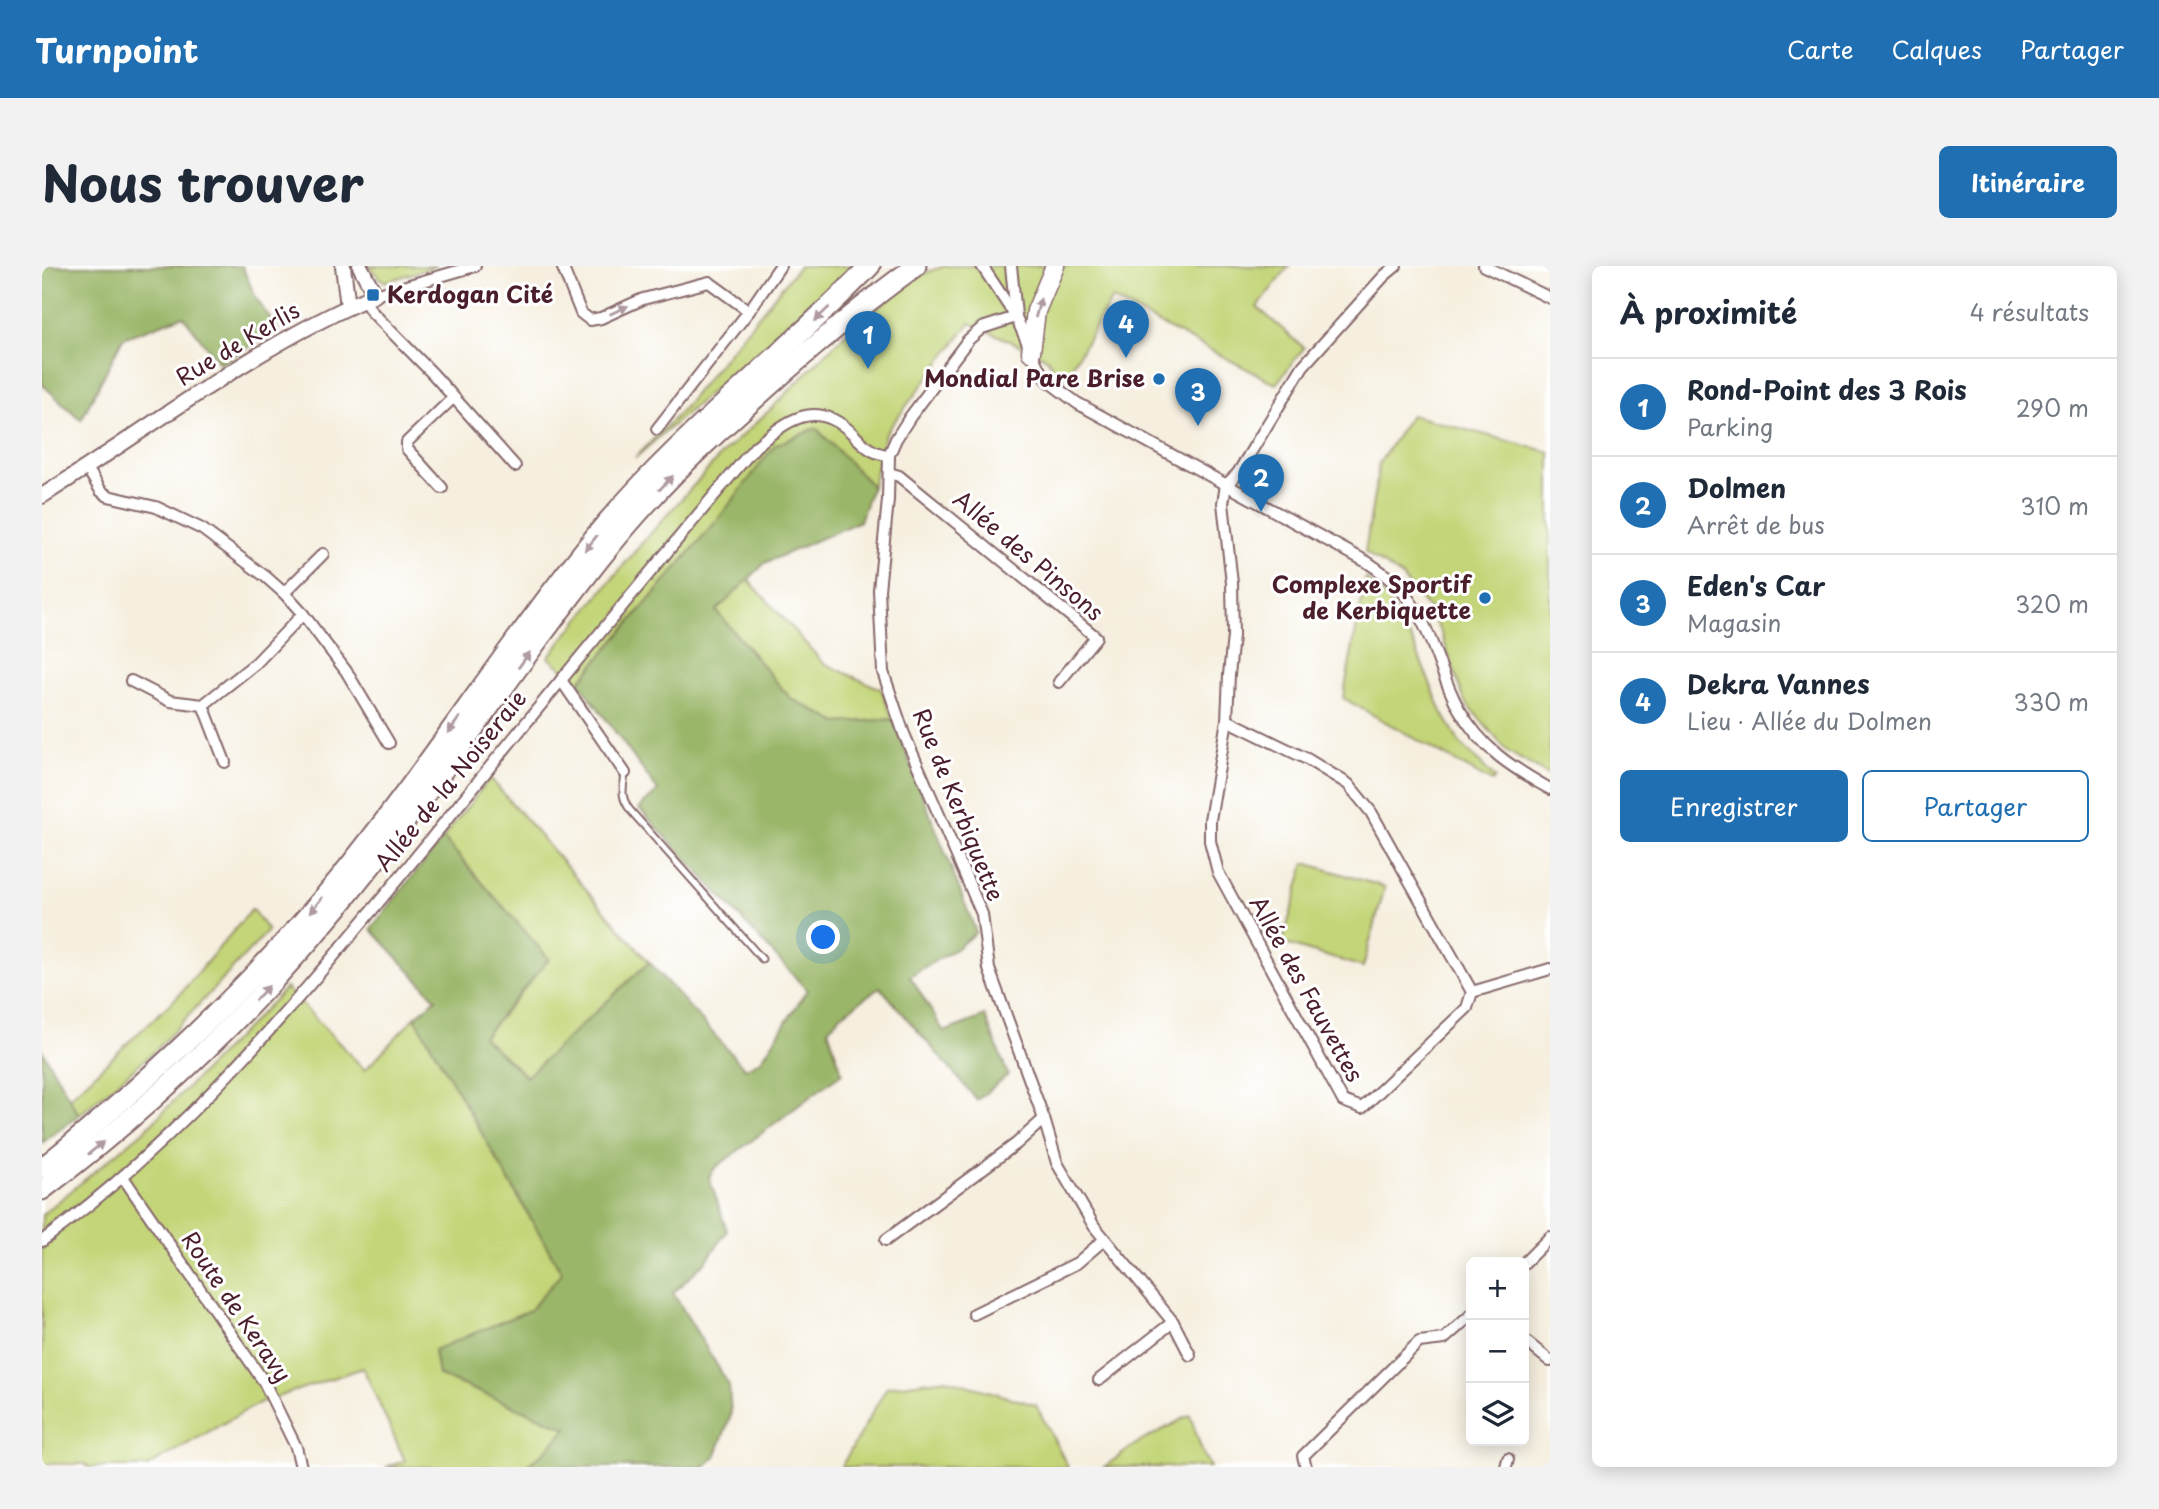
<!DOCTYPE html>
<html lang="fr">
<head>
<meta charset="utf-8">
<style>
  body { margin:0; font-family:"Playpen Sans",sans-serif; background:#f2f2f3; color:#1f2937 }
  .controls { position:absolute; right:21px; bottom:21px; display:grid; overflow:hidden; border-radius:10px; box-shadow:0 4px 18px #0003 }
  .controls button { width:63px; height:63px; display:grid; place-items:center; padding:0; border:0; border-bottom:2px solid #e0e1e3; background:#fff; color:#1f2937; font:35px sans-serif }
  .you { position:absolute; left:782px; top:672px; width:24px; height:24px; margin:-18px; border:5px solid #fff; border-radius:50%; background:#1a73e8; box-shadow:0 0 0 10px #1a73e833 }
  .badge { display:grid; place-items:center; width:46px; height:46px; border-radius:50%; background:#1f6fb2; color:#fff; font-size:23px; font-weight:700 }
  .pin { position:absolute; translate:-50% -58px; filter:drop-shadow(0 2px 4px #0008) }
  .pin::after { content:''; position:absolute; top:37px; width:24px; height:21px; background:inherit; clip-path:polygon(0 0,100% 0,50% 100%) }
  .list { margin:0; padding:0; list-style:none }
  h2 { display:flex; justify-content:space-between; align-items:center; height:91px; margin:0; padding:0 28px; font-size:30px }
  h2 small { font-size:23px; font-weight:400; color:#747a83 }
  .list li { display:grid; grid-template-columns:46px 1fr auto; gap:21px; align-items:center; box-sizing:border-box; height:98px; padding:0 28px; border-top:2px solid #e0e1e3 }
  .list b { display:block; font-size:26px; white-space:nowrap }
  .list p { margin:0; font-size:23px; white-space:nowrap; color:#747a83 }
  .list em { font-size:23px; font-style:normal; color:#747a83 }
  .actions { display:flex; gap:14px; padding:21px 28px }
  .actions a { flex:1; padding:16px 0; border:2px solid #1f6fb2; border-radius:10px; text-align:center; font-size:24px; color:#1f6fb2 }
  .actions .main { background:#1f6fb2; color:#fff }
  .icon { flex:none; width:38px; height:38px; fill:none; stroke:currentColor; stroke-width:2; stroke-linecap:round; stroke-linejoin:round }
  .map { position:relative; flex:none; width:1508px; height:1201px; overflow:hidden; border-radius:10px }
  header { display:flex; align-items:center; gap:42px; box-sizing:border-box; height:98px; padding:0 35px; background:#1f6fb2; color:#fff }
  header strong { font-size:33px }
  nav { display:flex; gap:38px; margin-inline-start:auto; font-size:24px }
  .intro { display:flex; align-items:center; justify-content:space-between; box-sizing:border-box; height:168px; padding:0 42px }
  h1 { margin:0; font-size:49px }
  .button { padding:18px 32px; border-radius:10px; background:#1f6fb2; color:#fff; font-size:24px; font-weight:700 }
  main { display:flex; gap:42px; padding:0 42px }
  aside { flex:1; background:#fff; border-radius:10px; box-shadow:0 4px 18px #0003 }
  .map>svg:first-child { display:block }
  .green { fill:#c3d578; stroke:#867a52; stroke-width:2 }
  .forest { fill:#9ab668; stroke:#726a4a; stroke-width:2 }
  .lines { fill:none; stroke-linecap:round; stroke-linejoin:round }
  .service-casing { stroke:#86686a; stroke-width:9 }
  .minor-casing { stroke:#86686a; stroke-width:14 }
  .tertiary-casing { stroke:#86686a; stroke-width:18 }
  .primary-casing { stroke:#86686a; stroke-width:21 }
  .trunk-casing { stroke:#86686a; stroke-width:23 }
  .service { stroke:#fff; stroke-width:5 }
  .minor { stroke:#fff; stroke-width:10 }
  .tertiary { stroke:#fff; stroke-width:14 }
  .primary { stroke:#fff; stroke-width:18 }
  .trunk { stroke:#fff; stroke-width:19 }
  .oneway { fill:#ae9aa0 }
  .poi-dot { fill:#1f6fb2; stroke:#fff; stroke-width:2.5 }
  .labels { text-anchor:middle; stroke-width:6; stroke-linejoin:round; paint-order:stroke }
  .poi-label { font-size:23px; font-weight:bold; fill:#4a1f2b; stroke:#fff; text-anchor:end }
  .street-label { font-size:23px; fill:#4a1f2b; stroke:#fff }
</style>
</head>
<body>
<header>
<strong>Turnpoint</strong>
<nav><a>Carte</a><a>Calques</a><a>Partager</a></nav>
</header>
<div class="intro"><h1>Nous trouver</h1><a class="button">Itinéraire</a></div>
<main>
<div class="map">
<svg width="1508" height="1201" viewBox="0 0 1508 1201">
  <rect width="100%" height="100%" fill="#fff"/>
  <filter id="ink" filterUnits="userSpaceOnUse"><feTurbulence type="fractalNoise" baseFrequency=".0143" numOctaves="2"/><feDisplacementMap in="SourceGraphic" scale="14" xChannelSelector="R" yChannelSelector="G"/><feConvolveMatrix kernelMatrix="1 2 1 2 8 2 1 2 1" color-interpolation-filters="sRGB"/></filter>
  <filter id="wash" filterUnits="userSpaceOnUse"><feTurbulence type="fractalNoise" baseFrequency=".00686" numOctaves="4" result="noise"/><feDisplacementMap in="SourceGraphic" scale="28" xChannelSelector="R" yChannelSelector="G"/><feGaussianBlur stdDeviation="1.57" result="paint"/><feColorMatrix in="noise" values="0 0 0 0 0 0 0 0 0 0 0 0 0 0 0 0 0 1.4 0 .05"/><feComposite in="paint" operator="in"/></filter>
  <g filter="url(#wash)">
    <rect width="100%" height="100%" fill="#f6efdf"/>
    <g class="green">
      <path d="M 325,0 L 395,0 L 343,16 Z"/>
      <path d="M 757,0 L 811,0 L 736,68 L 593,192 L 639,145 Z"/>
      <path d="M 903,0 L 1247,0 L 1215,41 L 1262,82 L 1234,118 L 1070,33 L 1020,117 L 1005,92 L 928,57 L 843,168 L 830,220 L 774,162 L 673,257 L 537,416 L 506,391 L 599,278 L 679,189 L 732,140 L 812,59 L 882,7 Z"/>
      <path d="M 1369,149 L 1508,186 L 1508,510 L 1465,485 L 1423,436 L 1399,367 L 1385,341 L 1359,310 L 1323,286 L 1337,197 Z"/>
      <path d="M 1324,312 L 1348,336 L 1370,374 L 1400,446 L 1417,476 L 1453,512 L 1450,516 L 1301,432 Z"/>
      <path d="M 706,313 L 781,397 L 839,423 L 851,453 L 796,457 L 748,432 L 674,345 Z"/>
      <path d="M 448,512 L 607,696 L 485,811 L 441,771 L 507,693 L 401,572 Z"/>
      <path d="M 1263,597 L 1343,621 L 1321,701 L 1240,677 Z"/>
      <path d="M 210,643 L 226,665 L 115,783 L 37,849 L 27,832 L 136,730 Z"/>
      <path d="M 244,722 L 323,804 L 373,751 L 520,1007 L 488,1044 L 392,1084 L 396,1109 L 525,1162 L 506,1183 L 483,1201 L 344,1201 L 363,1195 L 321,1102 L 217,1137 L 105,1201 L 46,1201 L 43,1198 L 2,1198 L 0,1200 L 0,949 L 104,863 Z"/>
      <path d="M 904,1113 L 994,1139 L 1026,1201 L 799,1201 L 845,1121 Z"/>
      <path d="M 1148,1149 L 1161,1188 L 1168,1201 L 1062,1201 L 1094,1178 Z"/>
    </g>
    <g class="forest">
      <path d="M 0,0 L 200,0 L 214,32 L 236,64 L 178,98 L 141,50 L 81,72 L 39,154 L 0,118 Z"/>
      <path d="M 774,162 L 830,220 L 818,255 L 723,297 L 674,345 L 748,432 L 796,457 L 851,453 L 934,666 L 915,682 L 868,710 L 902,766 L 943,750 L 966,809 L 935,834 L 838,721 L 798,750 L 786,763 L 800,807 L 673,902 L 667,911 L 685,965 L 665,994 L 631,1027 L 687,1119 L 689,1149 L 673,1191 L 663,1201 L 483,1201 L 506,1183 L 525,1162 L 396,1109 L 392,1084 L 488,1044 L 520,1007 L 373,751 L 394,733 L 329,663 L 401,572 L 507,693 L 441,771 L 484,811 L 607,696 L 703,803 L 720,793 L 765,724 L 597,542 L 616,525 L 537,416 L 673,257 L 733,179 Z"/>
      <path d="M 0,784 L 37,849 L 0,877 Z"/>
    </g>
  </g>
  <g filter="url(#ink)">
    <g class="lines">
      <defs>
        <path id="service" d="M 583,507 C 581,524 578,530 588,544 L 720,693"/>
        <g id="minor">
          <path d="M 520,0 L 539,47 L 548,54 L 559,52 L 601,33 L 667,16 L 707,45"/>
          <path d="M 940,0 L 974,51 L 997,103 L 1007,116 L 1035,137 L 1325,296 C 1336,303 1349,313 1358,323 C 1390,356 1395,404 1417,443 C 1440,483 1469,501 1508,523"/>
          <path d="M 969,0 L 974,49"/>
          <path d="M 1442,0 L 1508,32"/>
          <path d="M 333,29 L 433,0"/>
          <path d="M 322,34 L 329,45 L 391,108 L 473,200"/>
          <path d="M 974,51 L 940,62 L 926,74 L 868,151 L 854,173 L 847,189 L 846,234 L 837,324 L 841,406 L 862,468 L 940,648 L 947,703 L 1002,853 L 1015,897 L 1052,960 L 1131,1056 L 1148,1089"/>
          <path d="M 615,163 L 707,45 L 738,0"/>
          <path d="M 45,202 L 59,225 L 66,230 L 114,241 L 160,263 L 224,311 L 242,327 L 261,348 L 304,405 L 347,477"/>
          <path d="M 847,207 L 857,210 L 1054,371 L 1017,416"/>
          <path d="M 1184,219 L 1181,237 L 1190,317 L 1191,370 L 1187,409 L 1185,454 L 1168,554 L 1168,575 L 1176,606 L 1301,835 L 1320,842 L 1425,742 L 1430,726 L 1329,546 L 1306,518 L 1265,493 L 1185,454"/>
          <path d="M 1184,219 L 1196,207 L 1261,100 L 1342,10 L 1354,0"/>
          <path d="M 400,222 L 365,183 L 365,176 L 411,132"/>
          <path d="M 242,327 L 281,288"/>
          <path d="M 519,414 L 583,507"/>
          <path d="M 89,415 L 128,435 L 161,439 L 214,397 L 261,348"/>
          <path d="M 161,439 L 183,496"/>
          <path d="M 1430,726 L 1508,703"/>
          <path d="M 81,911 L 222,1116 L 254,1181 L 259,1201"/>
          <path d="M 844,974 L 974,878 L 1002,853"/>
          <path d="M 0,975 C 150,866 267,721 384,579 C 493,446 602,312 713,181 C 746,154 773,132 810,167 C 822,179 830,188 847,189"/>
          <path d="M 1482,997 L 1508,971"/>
          <path d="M 932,1048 L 1035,997 L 1063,973"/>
          <path d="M 1482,1074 L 1508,1095"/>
          <path d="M 1057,1114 L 1131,1056"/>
          <path d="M 1264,1201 L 1261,1190 L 1377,1076 L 1402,1073 L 1429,1049"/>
          <path d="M 1464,1201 L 1466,1193"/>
        </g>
        <g id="tertiary">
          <path d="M 301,0 L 306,41"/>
          <path d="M 0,230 C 110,161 213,80 333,29 L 318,0"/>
        </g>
        <path id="primary" d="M 989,86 L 994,45 L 1013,0"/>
        <g id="trunk">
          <path d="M 0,902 C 108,815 208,721 296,614 C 387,502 464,380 555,268 C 637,169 739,92 828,0"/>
          <path d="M 0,924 C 123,831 234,722 329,600 C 387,526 441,449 497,373 C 533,325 568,277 609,233 C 645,193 685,158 725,122 C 773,79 822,37 874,0"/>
        </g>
      </defs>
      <use href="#service" class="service-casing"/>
      <use href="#minor" class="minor-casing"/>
      <use href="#tertiary" class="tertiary-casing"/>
      <use href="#primary" class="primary-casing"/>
      <use href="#trunk" class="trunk-casing"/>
      <use href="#service" class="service"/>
      <use href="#minor" class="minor"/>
      <use href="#tertiary" class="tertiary"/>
      <use href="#primary" class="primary"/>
      <use href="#trunk" class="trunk"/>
    </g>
    <defs><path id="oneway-solid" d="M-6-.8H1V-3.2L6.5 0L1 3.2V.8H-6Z" transform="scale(1.75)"/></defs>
    <g class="oneway">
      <use href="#oneway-solid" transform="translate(996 42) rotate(-75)"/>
      <use href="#oneway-solid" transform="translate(577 44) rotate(-25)"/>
      <use href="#oneway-solid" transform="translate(780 48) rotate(136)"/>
      <use href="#oneway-solid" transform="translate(624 217) rotate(-46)"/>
      <use href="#oneway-solid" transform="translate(549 277) rotate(129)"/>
      <use href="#oneway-solid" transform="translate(482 394) rotate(-54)"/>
      <use href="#oneway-solid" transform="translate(412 459) rotate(126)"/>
      <use href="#oneway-solid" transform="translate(274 639) rotate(130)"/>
      <use href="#oneway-solid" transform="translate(220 727) rotate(-46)"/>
      <use href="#oneway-solid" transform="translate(54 882) rotate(-39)"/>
    </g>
  </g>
  <g class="poi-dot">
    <rect x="324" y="22" width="14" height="14" rx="3.5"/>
    <circle cx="1117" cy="113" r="7"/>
    <circle cx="1443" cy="332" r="7"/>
  </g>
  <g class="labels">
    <g class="poi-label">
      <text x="345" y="37" text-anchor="start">Kerdogan Cité</text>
      <text x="1103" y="121">Mondial Pare Brise</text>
      <text x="1429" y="327">Complexe Sportif<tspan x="1429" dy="26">de Kerbiquette</tspan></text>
    </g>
    <g class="street-label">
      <text transform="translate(196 78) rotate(-31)" y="8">Rue de Kerlis</text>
      <text transform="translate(986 290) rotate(40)" y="8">Allée des Pinsons</text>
      <text transform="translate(409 515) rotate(-51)" y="8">Allée de la Noiseraie</text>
      <text transform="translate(916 539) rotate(68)" y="8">Rue de Kerbiquette</text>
      <text transform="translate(1264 723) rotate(61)" y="8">Allée des Fauvettes</text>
      <text transform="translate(194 1041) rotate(56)" y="8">Route de Keravy</text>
    </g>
  </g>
</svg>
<div class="controls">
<button>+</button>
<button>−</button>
<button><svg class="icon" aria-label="layers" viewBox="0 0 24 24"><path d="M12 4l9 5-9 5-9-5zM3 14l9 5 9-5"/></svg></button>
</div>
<div class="you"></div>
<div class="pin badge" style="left:826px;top:103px">1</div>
<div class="pin badge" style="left:1219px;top:246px">2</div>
<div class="pin badge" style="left:1156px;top:160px">3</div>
<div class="pin badge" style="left:1084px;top:92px">4</div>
</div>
<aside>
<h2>À proximité<small>4 résultats</small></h2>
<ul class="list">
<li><span class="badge">1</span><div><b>Rond-Point des 3 Rois</b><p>Parking</p></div><em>290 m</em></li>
<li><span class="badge">2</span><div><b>Dolmen</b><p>Arrêt de bus</p></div><em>310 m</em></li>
<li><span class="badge">3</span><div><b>Eden's Car</b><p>Magasin</p></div><em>320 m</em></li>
<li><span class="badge">4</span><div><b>Dekra Vannes</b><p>Lieu · Allée du Dolmen</p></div><em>330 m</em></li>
</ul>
<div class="actions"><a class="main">Enregistrer</a><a>Partager</a></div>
</aside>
</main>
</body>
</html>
